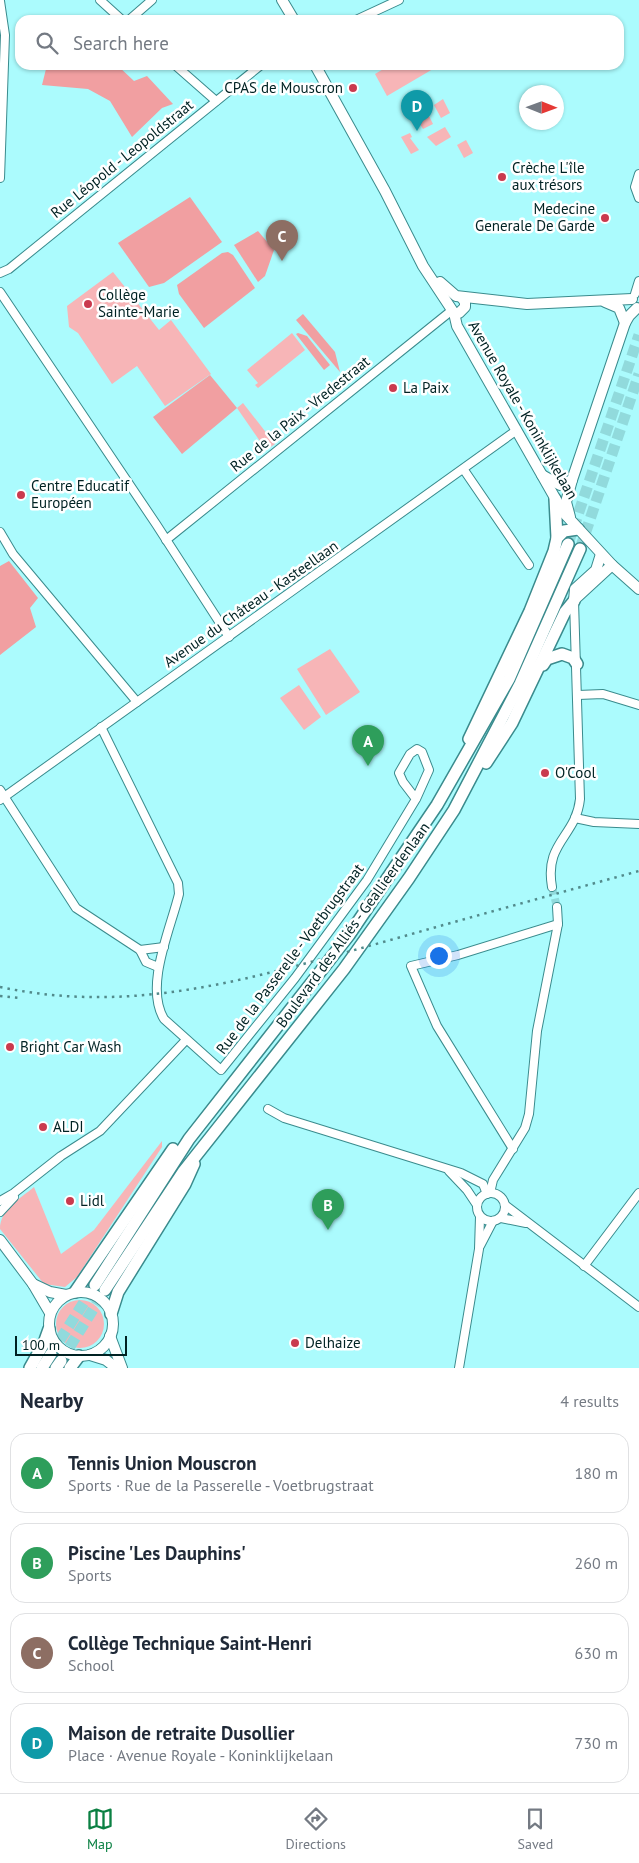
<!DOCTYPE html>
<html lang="en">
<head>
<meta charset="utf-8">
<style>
  body { margin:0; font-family:"PT Sans",sans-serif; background:#f6f6f7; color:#1f2937 }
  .compass { position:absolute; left:519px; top:85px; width:45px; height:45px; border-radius:50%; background:#fff; box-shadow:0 1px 4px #0004; rotate:91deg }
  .scale { position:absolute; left:15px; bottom:12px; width:112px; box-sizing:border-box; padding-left:5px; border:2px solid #002223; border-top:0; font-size:14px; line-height:18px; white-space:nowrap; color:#002223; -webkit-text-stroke:4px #fff; paint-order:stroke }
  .you { position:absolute; left:438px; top:955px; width:18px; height:18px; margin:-12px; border:4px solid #fff; border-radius:50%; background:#1a73e8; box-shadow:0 0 0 8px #1a73e833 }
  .badge { display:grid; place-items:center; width:32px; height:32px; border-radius:50%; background:#0b8043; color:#fff; font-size:16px; font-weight:700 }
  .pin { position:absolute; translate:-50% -41px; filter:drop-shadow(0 1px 2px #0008) }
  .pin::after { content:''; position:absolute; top:26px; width:18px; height:15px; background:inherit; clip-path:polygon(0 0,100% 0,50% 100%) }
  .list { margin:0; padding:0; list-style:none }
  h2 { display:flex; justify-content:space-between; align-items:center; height:65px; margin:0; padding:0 20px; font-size:21px }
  h2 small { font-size:16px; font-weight:400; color:#747a83 }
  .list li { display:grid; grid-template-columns:32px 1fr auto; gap:15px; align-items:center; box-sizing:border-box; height:80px; margin:0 10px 10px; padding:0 10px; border:1px solid #e0e1e3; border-radius:15px }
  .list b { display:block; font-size:19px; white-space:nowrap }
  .list p { margin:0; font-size:16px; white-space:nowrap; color:#747a83 }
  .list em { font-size:16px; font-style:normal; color:#747a83 }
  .icon { flex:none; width:28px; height:28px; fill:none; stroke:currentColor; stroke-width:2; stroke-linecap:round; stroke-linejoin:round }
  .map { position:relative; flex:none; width:639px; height:1368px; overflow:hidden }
  .search { position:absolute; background:#fff; box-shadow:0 1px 4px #0004; left:15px; right:15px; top:15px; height:55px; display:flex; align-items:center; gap:12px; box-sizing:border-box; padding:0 18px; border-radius:15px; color:#747a83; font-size:19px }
  .sheet { height:425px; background:#fff }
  nav { display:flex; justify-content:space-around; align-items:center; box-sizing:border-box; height:70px; border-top:1px solid #e0e1e3; background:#fff; font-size:14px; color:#747a83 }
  nav a { display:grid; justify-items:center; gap:2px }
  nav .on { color:#0b8043 }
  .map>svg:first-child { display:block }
  .green { fill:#f7b5b7 }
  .forest { fill:#f19fa1 }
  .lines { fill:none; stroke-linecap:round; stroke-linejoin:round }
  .minor-tunnel { stroke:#91dadc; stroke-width:8; stroke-dasharray:8 4; stroke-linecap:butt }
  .highway-tunnel { stroke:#91dadc; stroke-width:11; stroke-dasharray:11 5.5; stroke-linecap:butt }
  .minor-casing { stroke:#3a8b8d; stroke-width:10 }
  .major-casing { stroke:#3a8b8d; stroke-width:12 }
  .highway-casing { stroke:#3a8b8d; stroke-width:14 }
  .minor { stroke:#fff; stroke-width:8 }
  .major { stroke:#fff; stroke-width:10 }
  .highway { stroke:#fff; stroke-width:11 }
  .rail { stroke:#528a8b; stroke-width:2.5; stroke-dasharray:2.5 5; stroke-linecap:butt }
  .poi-dot { fill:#ca3a4e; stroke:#fff; stroke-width:2 }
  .labels { text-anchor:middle; stroke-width:5; stroke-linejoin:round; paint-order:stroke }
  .poi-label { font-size:15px; fill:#002223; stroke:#fff; text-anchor:start }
  .street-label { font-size:15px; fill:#002223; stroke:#fff }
</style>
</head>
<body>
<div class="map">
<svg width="639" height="1368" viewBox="0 0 639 1368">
  <rect width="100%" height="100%" fill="#abfbfd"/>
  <g class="green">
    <path d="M 390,65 L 431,65 L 433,69 L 387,96 L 375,74 Z"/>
    <path d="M 443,99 L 450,113 L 441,118 L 434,105 Z"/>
    <path d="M 423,104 L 433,124 L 423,129 L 417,119 L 413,121 L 409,112 Z"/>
    <path d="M 445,127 L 451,137 L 436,146 L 427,137 Z"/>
    <path d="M 410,133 L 412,137 L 410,138 L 419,150 L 411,154 L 401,137 Z"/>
    <path d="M 466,140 L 473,153 L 464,158 L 457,145 Z"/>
    <path d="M 113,272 L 159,330 L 171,320 L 211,374 L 165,406 L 137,366 L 112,384 L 78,333 L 69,327 L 67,306 Z"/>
    <path d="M 292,333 L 305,350 L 258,388 L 255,385 L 258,383 L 247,370 Z"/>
    <path d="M 243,403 L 275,444 L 266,450 L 237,408 Z"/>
    <path d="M 330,649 L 360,692 L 326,715 L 297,669 Z"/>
    <path d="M 299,685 L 321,717 L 304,730 L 280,698 Z"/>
    <path d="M 162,1141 L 162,1147 L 77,1277 L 65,1287 L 44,1284 L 0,1229 C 0,1209 20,1199 34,1187 L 61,1254 L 94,1230 Z"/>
    <circle cx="80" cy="1324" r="24"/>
  </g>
  <g class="forest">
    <path d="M 47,65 L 117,65 L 134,81 L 147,76 L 173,104 L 162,108 L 132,137 L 110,101 L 88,89 L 42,85 Z"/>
    <path d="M 190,197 L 222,242 L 164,283 L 149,287 L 118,243 Z"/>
    <path d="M 258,231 L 274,250 L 265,276 L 258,282 L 234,245 Z"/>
    <path d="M 228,252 L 233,255 L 255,288 L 204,328 L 179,294 L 177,285 L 222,253 Z"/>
    <path d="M 303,314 L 335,352 L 340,372 L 296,320 Z"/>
    <path d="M 298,333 L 307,336 L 330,365 L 324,370 L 296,334 Z"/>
    <path d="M 210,375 L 237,408 L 182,454 L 153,417 Z"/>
    <path d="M 9,561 L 38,598 L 30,608 L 36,627 L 0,655 L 0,566 Z"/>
  </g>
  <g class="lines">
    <path class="minor-tunnel" d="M 552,887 L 557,907"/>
    <g class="highway-tunnel">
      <path d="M 568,544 L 639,335"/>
      <path d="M 580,549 L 639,374"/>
      <path d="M 51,1354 L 95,1285"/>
      <path d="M 61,1361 L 105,1290"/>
    </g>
    <defs>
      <g id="minor">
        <path d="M 100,0 L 122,20"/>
        <path d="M 0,1 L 5,35 L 0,178"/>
        <path d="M 129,20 L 152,0"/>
        <path d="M 356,20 L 399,0"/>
        <path d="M 175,65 L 216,101"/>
        <path d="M 639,174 L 635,187 L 639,198"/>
        <path d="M 0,273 L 9,269 L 261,65"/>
        <path d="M 0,292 L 156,524 L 229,637"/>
        <path d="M 635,294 L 639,281"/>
        <path d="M 464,470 L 529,565"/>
        <path d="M 0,532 L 13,554 L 137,702"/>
        <path d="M 166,540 L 451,311"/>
        <path d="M 578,695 L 603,694 L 639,705"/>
        <path d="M 101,727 L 178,883 L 179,894 C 171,928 144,986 164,1019 L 221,1070 L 295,978 L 367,880 L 416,799 L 429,770 L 422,752 L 417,749 L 410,754 L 399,773 L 403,782 L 416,799"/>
        <path d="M 0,790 L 76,908 L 140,950 L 146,962 L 158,967"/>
        <path d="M 0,800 L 517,430"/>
        <path d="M 575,818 L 594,822 L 639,824"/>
        <path d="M 552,887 C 544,842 576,837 580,799 L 574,601"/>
        <path d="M 140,950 L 164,947"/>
        <path d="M 268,1109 L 284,1118 L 313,1127 L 461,1173 L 483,1184 L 487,1194"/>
        <path d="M 513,1149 L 437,1026 L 411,966 L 458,955 L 558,924"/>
        <path d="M 449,1171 L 467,1190 L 477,1205"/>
        <circle cx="491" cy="1207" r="14"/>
        <path d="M 490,1193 L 493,1180 L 525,1128 L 529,1114 L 537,1031 L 558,924 L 557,907"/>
        <path d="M 0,1201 L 14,1193 L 61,1156 L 100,1131 L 186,1040"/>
        <path d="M 505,1205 L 639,1307"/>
        <path d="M 0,1212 L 14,1197"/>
        <path d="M 501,1218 L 526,1223"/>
        <path d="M 480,1246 L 493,1221"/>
        <path d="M 584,1266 L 639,1193"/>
        <path d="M 459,1368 L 479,1249 L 480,1217"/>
      </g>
      <g id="major">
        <path d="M 282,0 L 294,20"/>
        <path d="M 315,65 L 385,191 L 423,266 L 454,313 L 457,326 L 563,512 L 612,565 L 639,589"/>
        <path d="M 440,282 L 456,296 L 527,304 L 632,299"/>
        <path d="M 605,302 L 619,308 L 625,323"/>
        <path d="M 454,313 L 459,313 L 465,307 L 465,302 L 462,298"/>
        <path d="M 542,475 L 560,485 L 572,480"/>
        <path d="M 570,517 L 566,502 L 572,480 L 625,323 L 629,316 L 637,308"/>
        <path d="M 574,600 L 612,565"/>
        <path d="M 574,601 L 575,589 L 596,570 L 601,554"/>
        <path d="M 0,1240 L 33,1284 L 50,1313"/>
        <path d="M 33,1284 L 50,1292 L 66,1295"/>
        <circle cx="81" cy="1324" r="32"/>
        <path d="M 110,1336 L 122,1368"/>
        <path d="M 90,1355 L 106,1360 L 116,1368"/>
      </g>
      <g id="highway">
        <path d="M 557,538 L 564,531 L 578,529"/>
        <path d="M 543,665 L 547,659 L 562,654 L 573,658 L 577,664"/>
        <path d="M 469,739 L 530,611 L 554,551 L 557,538 L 555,499"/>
        <path d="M 486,763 L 512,723 L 565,612 L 574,601"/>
        <path d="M 95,1285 L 189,1139 L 349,935 L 437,805 L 509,679 L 568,544"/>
        <path d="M 105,1290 L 183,1172 L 344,969 L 409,878 L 454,810 L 520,684 L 580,549"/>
        <path d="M 75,1292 L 173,1149"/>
        <path d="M 111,1314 L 118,1292 L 185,1184 L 194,1164"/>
        <path d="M 30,1368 L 44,1343 L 49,1329"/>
        <path d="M 42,1368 L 51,1354"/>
        <path d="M 56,1368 L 61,1361"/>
        <path d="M 70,1368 L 79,1356"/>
      </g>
    </defs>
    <use href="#minor" class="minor-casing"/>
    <use href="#major" class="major-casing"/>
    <use href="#highway" class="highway-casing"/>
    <use href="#minor" class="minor"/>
    <use href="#major" class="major"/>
    <use href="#highway" class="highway"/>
    <g class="rail">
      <path d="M 0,987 C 138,1016 255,977 387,941 C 471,917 555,894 639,871"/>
      <path d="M 0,996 L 20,998"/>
    </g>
  </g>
  <g class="poi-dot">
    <circle cx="353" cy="88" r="5"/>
    <circle cx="502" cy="177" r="5"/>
    <circle cx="605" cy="218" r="5"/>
    <circle cx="88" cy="304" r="5"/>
    <circle cx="393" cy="388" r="5"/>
    <circle cx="21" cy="495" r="5"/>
    <circle cx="545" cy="773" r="5"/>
    <circle cx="10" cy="1047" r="5"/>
    <circle cx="43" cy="1127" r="5"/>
    <circle cx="70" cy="1201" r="5"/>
    <circle cx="295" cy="1343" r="5"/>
  </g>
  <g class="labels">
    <g class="poi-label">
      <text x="343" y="93" text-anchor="end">CPAS de Mouscron</text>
      <text x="512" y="173">Crèche L'île<tspan x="512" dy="17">aux trésors</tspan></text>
      <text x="595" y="214" text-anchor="end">Medecine<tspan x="595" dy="17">Generale De Garde</tspan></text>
      <text x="98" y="300">Collège<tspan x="98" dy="17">Sainte-Marie</tspan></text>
      <text x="403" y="393">La Paix</text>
      <text x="31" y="491">Centre Educatif<tspan x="31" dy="17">Européen</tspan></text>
      <text x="555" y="778">O'Cool</text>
      <text x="20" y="1052">Bright Car Wash</text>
      <text x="53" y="1132">ALDI</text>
      <text x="80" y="1206">Lidl</text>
      <text x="305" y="1348">Delhaize</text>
    </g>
    <g class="street-label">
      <text transform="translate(122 159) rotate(-39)" y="5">Rue Léopold - Leopoldstraat</text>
      <text transform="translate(523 410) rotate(60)" y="5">Avenue Royale - Koninklijkelaan</text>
      <text transform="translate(300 414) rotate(-39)" y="5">Rue de la Paix - Vredestraat</text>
      <text transform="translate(251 604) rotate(-35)" y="5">Avenue du Château - Kasteellaan</text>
      <text transform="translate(353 925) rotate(-54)" y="5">Boulevard des Alliés - Geallieerdenlaan</text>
      <text transform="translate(290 959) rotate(-53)" y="5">Rue de la Passerelle - Voetbrugstraat</text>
    </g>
  </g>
</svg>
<svg class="compass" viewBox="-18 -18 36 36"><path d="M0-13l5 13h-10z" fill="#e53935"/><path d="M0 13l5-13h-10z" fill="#747a83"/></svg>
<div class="scale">100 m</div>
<div class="you"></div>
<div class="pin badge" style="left:368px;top:766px;background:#2e9e5b">A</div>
<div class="pin badge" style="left:328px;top:1230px;background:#2e9e5b">B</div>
<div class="pin badge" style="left:282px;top:261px;background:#8d6e63">C</div>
<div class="pin badge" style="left:417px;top:131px;background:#0f9aa8">D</div>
<div class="search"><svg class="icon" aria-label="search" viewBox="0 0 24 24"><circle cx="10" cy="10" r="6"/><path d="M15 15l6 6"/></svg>Search here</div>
</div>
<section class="sheet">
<h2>Nearby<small>4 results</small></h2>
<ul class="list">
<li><span class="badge" style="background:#2e9e5b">A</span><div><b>Tennis Union Mouscron</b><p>Sports · Rue de la Passerelle - Voetbrugstraat</p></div><em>180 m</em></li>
<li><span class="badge" style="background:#2e9e5b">B</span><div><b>Piscine 'Les Dauphins'</b><p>Sports</p></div><em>260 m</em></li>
<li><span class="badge" style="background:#8d6e63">C</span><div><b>Collège Technique Saint-Henri</b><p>School</p></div><em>630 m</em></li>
<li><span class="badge" style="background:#0f9aa8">D</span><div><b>Maison de retraite Dusollier</b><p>Place · Avenue Royale - Koninklijkelaan</p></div><em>730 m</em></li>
</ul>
</section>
<nav>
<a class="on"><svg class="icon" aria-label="map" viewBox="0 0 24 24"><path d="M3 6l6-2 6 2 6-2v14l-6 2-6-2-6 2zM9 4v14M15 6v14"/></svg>Map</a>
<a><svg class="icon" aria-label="directions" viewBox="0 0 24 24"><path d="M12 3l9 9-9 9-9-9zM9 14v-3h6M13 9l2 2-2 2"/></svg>Directions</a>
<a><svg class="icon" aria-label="saved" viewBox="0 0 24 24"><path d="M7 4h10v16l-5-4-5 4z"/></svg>Saved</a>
</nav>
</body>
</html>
